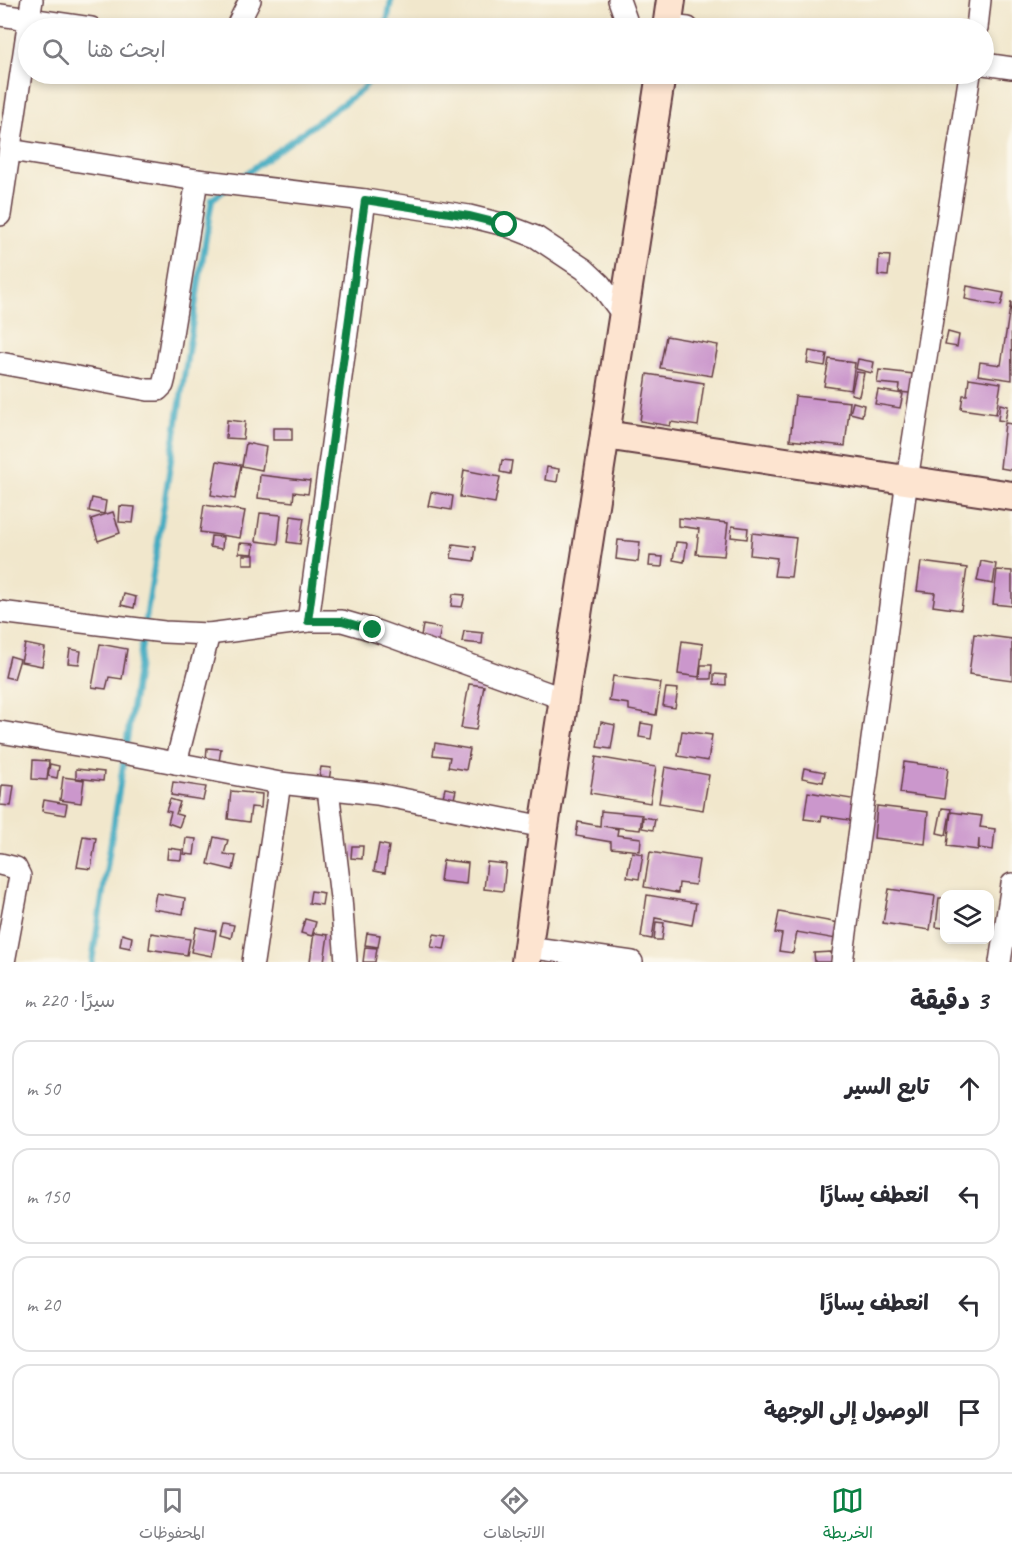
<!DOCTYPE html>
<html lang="ar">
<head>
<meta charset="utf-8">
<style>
  body { margin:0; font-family:Caveat,"Playpen Sans Arabic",sans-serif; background:#f2f2f3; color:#2b2b33; direction:rtl }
  .controls { position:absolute; right:18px; bottom:18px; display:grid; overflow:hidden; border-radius:12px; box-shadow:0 3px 9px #0003 }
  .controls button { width:54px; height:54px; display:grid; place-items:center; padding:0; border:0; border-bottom:2px solid #e1e1e2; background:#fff; color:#2b2b33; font:30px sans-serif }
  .stop { position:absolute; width:18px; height:18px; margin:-14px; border:4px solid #0b8043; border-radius:50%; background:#fff }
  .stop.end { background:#0b8043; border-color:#fff; box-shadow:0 2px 6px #0008 }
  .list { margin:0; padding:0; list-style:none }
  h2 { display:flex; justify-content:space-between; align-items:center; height:78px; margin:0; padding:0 24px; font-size:26px }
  h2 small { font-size:20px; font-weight:400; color:#7c7c81 }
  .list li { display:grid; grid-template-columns:39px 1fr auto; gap:18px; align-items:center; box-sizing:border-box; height:96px; margin:0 12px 12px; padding:0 12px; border:2px solid #e1e1e2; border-radius:18px }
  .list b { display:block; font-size:22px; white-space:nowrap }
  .list em { font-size:20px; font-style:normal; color:#7c7c81 }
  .icon { flex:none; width:33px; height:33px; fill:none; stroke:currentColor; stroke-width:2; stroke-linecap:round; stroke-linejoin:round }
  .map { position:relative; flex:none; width:1012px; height:962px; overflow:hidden; direction:ltr }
  .search { position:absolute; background:#fff; box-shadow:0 3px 9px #0003; left:18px; right:18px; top:18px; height:66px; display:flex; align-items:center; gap:15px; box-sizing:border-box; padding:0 21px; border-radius:33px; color:#7c7c81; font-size:22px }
  .sheet { height:510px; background:#fff }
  nav { display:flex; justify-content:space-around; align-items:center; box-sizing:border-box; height:84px; border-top:2px solid #e1e1e2; background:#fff; font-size:16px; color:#7c7c81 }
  nav a { display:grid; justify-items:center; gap:3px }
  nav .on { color:#0b8043 }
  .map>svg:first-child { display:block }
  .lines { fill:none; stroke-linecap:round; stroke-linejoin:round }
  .stream { stroke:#42abc1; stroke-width:6 }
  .building { fill:#cb97cc }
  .street-casing { stroke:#633d43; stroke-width:24 }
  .secondary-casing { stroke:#633d43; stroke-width:32 }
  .street { stroke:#fff; stroke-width:21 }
  .secondary { stroke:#fde4d0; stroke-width:28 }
  .route { stroke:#0b8043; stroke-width:8 }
</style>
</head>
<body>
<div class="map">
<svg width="1012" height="962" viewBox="0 0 1012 962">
  <rect width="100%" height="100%" fill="#fbf7ec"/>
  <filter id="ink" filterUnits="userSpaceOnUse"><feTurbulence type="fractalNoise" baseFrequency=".0167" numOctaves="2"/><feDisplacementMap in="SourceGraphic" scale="12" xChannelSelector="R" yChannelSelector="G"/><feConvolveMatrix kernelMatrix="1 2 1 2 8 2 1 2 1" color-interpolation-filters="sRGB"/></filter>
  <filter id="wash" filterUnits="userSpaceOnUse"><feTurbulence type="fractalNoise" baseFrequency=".008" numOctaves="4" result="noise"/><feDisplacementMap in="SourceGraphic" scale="24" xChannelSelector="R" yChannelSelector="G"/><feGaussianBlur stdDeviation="1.35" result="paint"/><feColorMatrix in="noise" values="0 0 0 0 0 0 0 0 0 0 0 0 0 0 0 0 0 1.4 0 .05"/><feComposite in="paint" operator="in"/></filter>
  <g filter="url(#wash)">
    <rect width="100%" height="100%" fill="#f1e7cc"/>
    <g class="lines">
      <g class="stream">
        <path d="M 386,28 L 391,0"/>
        <path d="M 240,178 L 363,89 L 374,74"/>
        <path d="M 92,962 L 212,199 L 225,190"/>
      </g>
    </g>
    <g id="blocks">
      <g class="building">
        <path d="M 879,255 L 890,256 L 888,276 L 878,275 Z"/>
        <path d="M 967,286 L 1004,293 L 1001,306 L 965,299 Z"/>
        <path d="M 1011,301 L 1012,380 L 978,375 L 980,362 L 1001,365 Z"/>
        <path d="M 948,332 L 959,335 L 957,347 L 945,345 Z"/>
        <path d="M 666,336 L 718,345 L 712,376 L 660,368 Z"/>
        <path d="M 809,351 L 827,354 L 825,366 L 807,363 Z"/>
        <path d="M 829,359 L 855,363 L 851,390 L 824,386 Z"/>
        <path d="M 858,359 L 874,362 L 872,373 L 856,369 Z"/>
        <path d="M 879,370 L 922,375 L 919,394 L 899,392 L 900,385 L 877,383 Z"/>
        <path d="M 856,372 L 864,373 L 859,396 L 851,394 Z"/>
        <path d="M 647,374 L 704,383 L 698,426 L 671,422 L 670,426 L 640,421 Z"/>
        <path d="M 969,378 L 1001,383 L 996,414 L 961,409 L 963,395 L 967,395 Z"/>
        <path d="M 878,390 L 903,394 L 900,408 L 875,404 Z"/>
        <path d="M 795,396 L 850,402 L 845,446 L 790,440 Z"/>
        <path d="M 853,402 L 864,405 L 862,416 L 850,413 Z"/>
        <path d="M 1000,404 L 1008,406 L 1005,421 L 998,420 Z"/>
        <path d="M 227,420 L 245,422 L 243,439 L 226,438 Z"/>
        <path d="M 1005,423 L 1012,424 L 1012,470 L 1000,468 Z"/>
        <rect x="273" y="428" width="19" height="12"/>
        <path d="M 246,443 L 266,447 L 262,470 L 242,466 Z"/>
        <path d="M 502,460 L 512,461 L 510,474 L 500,472 Z"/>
        <path d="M 217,461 L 241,465 L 235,499 L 211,495 Z"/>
        <path d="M 547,467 L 559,469 L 557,482 L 545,480 Z"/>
        <path d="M 464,470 L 500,477 L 495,503 L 460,497 Z"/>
        <path d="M 260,475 L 310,481 L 308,494 L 294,492 L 293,502 L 258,498 Z"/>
        <path d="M 431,492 L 453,496 L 451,510 L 428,506 Z"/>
        <path d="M 92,498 L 106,501 L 104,514 L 89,511 Z"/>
        <path d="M 204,505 L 245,511 L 240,538 L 200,532 Z"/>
        <path d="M 120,506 L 135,507 L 133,523 L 119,522 Z"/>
        <path d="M 113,512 L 120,533 L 98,541 L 91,519 Z"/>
        <path d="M 260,513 L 281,515 L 278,544 L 256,541 Z"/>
        <path d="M 291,516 L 304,518 L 300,544 L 287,542 Z"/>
        <path d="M 678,518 L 728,523 L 724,556 L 696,554 L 699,529 L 678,526 Z"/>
        <path d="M 732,526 L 748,528 L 747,539 L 731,537 Z"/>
        <path d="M 752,533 L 796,538 L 791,577 L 774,576 L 777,558 L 750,555 Z"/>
        <path d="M 211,536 L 223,537 L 222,549 L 210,547 Z"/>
        <path d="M 618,540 L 640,542 L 638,562 L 616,559 Z"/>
        <path d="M 676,542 L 687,543 L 684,562 L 673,560 Z"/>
        <path d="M 240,543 L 254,544 L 253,554 L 239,553 Z"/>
        <path d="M 453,544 L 476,547 L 474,561 L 451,558 Z"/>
        <rect x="243" y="555" width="11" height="9"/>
        <path d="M 650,556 L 663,557 L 662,567 L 649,566 Z"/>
        <path d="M 981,561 L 996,564 L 993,584 L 977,581 Z"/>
        <path d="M 921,562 L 967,568 L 961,610 L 933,606 L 935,593 L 917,591 Z"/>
        <path d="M 997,570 L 1012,571 L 1012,606 L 993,604 Z"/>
        <path d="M 124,594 L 136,597 L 134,608 L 121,605 Z"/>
        <path d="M 453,594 L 465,595 L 462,607 L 451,606 Z"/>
        <path d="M 423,625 L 441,628 L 438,644 L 420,641 Z"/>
        <path d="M 464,631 L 483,633 L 482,644 L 462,642 Z"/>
        <path d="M 974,634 L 1012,639 L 1012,680 L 969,674 Z"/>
        <path d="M 682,641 L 703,644 L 699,677 L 678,674 Z"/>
        <path d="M 25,644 L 45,648 L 42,666 L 21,662 Z"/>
        <path d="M 100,644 L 127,649 L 122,679 L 109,677 L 106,689 L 92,687 Z"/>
        <path d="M 70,649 L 81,651 L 79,664 L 68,663 Z"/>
        <path d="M 10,656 L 20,659 L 14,679 L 5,677 Z"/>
        <path d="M 701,665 L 712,665 L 711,679 L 700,679 Z"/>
        <path d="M 714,674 L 726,675 L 726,685 L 714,684 Z"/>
        <path d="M 613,676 L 661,683 L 656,715 L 629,710 L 629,704 L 609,701 Z"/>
        <path d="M 469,684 L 484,686 L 476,730 L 461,728 Z"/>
        <path d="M 666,688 L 678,689 L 675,708 L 663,706 Z"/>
        <path d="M 601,722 L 615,725 L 611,749 L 597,747 Z"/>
        <path d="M 641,723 L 653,725 L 651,739 L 639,737 Z"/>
        <path d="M 682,731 L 712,735 L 708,761 L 678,756 Z"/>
        <path d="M 435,743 L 470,749 L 466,770 L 448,767 L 450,757 L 433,755 Z"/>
        <path d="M 207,748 L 221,749 L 219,762 L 206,760 Z"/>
        <path d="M 596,757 L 656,767 L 650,803 L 590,793 Z"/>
        <path d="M 33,760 L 49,761 L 47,780 L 32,779 Z"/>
        <path d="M 904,762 L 948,768 L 944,799 L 900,793 Z"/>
        <path d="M 50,764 L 59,766 L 57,778 L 48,776 Z"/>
        <path d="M 321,767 L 331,768 L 329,780 L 319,778 Z"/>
        <path d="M 665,767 L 709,775 L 703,810 L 659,803 Z"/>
        <path d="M 804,768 L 825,772 L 823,782 L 802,778 Z"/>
        <path d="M 76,769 L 104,772 L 103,781 L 76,778 Z"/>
        <path d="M 63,777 L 84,780 L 81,803 L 60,800 Z"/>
        <path d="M 173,782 L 206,787 L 203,800 L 171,795 Z"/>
        <path d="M 2,785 L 14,786 L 11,806 L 0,805 Z"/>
        <path d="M 445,788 L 456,790 L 453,803 L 442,801 Z"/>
        <path d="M 231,791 L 262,794 L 261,808 L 251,807 L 249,822 L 228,819 Z"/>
        <path d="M 808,792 L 858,800 L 855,821 L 822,816 L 821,821 L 804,819 Z"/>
        <path d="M 170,799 L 180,802 L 176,814 L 183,816 L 179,827 L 168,823 L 171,812 L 166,811 Z"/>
        <path d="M 44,800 L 67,804 L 65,815 L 42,811 Z"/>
        <path d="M 877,806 L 928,812 L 925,844 L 874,838 Z"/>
        <path d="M 942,808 L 951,809 L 946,835 L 937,833 Z"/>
        <path d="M 601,811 L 642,815 L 640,830 L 603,826 L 618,829 L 617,835 L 641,838 L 640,851 L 611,848 L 611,842 L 576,836 L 578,822 L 600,826 Z"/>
        <path d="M 951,812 L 982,816 L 980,827 L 995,829 L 993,850 L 979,848 L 979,839 L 978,850 L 947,846 Z"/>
        <path d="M 643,817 L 655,819 L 653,830 L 642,828 Z"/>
        <path d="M 83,836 L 96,838 L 91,869 L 77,867 Z"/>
        <path d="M 214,837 L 228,840 L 224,854 L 236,856 L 233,870 L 208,864 Z"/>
        <path d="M 186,838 L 196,839 L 194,855 L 184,854 Z"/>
        <path d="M 379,844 L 389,846 L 385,873 L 374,871 Z"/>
        <path d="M 352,846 L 363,846 L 362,859 L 351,858 Z"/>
        <path d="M 168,848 L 182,850 L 181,860 L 167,859 Z"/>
        <path d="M 632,852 L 643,854 L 639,879 L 627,877 Z"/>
        <path d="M 650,852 L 699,860 L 695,885 L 679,883 L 678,893 L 644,887 Z"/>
        <path d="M 443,860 L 468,863 L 466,884 L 440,881 Z"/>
        <path d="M 487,862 L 506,864 L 503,891 L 484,889 Z"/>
        <path d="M 889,889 L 935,896 L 930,930 L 883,923 Z"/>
        <path d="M 311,891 L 324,893 L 322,905 L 309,903 Z"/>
        <path d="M 156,893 L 185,898 L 183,914 L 153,909 Z"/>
        <path d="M 647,895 L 696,903 L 692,925 L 655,918 L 652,939 L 641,937 Z"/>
        <path d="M 939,898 L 944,898 L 944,928 L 936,927 Z"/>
        <path d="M 779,912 L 839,923 L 836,939 L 797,932 L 793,953 L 779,951 L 782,934 L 775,933 Z"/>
        <path d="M 305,919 L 316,922 L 312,936 L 301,933 Z"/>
        <path d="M 656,922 L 664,923 L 662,940 L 654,940 Z"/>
        <path d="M 223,923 L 234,925 L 231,938 L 220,935 Z"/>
        <path d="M 196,927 L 216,931 L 212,956 L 191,952 Z"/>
        <path d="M 151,933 L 190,939 L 187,955 L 149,949 Z"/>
        <path d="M 314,933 L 328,935 L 324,962 L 310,962 Z"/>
        <path d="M 367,933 L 380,935 L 378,947 L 365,945 Z"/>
        <path d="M 122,934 L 132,937 L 130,948 L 120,946 Z"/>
        <path d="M 434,934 L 447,936 L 444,949 L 431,947 Z"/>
        <path d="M 365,947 L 377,948 L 375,962 L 363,962 Z"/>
        <path d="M 831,952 L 832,962 L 815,962 L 814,953 Z"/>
      </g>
    </g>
  </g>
  <g filter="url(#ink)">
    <use href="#blocks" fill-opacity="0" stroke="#633d43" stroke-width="1.5"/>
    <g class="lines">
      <defs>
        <g id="street">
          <path d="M 32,0 L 29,19 L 91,28"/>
          <path d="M 619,0 L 629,28"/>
          <path d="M 0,15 L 29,19 L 0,215"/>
          <path d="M 668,26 L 688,28"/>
          <path d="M 236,28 L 250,0"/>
          <path d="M 977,28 L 980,0"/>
          <path d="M 984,64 L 1012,68"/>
          <path d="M 10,150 L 197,180 L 365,200 L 469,216 L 505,225 L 536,237 L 584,269 L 600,284 L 624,316"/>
          <path d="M 0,363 L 148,390 L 158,390 L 163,385 L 165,377 L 197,180"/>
          <path d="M 0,612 L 164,632 L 209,634 L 308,621 L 342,621 L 373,630 L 564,699"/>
          <path d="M 308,621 L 365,200"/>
          <path d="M 0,732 L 118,752 L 280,783 L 253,962"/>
          <path d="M 176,763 L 209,634"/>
          <path d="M 280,783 L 377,794 L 544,827"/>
          <path d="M 328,789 L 341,898 L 346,962"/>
          <path d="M 0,864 L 16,868 L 20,876 L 4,962"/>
          <path d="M 528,947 L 632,962"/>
          <path d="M 842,962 L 907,480 L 970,74"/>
          <path d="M 1000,962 L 1012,884"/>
        </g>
        <g id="secondary">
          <path d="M 667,28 L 671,0"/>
          <path d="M 605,435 L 1012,496"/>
          <path d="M 526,962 L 544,827 L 661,74"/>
        </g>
      </defs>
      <use href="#street" class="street-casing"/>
      <use href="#secondary" class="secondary-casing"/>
      <use href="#street" class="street"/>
      <use href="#secondary" class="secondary"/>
    </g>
  </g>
  <g class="lines" filter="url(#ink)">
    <path class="route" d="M 373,630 L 342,621 L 308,621 L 365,200 L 469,216 L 505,225"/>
  </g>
</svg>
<div class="controls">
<button><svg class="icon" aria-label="layers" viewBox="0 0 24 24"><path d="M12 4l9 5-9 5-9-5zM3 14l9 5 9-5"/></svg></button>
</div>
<div class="stop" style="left:505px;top:225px"></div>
<div class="stop end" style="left:373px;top:630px"></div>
<div class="search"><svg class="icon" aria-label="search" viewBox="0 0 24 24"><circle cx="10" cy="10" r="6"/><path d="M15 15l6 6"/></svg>ابحث هنا</div>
</div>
<section class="sheet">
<h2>3 دقيقة<small>سيرًا · 220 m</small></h2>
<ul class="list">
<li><svg class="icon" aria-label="ahead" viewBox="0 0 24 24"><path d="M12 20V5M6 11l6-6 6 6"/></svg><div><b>تابع السير</b></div><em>50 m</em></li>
<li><svg class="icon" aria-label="left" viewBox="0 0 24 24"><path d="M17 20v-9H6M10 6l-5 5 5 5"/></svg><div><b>انعطف يسارًا</b></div><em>150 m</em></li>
<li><svg class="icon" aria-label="left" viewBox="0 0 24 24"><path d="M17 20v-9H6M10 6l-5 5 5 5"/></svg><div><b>انعطف يسارًا</b></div><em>20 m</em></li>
<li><svg class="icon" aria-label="arrive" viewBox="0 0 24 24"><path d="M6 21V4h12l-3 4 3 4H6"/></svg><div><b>الوصول إلى الوجهة</b></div></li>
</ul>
</section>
<nav>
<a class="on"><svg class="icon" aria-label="map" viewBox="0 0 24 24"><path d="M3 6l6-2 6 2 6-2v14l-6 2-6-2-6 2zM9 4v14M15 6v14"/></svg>الخريطة</a>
<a><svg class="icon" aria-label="directions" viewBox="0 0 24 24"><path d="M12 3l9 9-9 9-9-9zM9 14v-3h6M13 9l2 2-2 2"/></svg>الاتجاهات</a>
<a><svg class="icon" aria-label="saved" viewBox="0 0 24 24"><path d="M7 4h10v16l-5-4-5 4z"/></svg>المحفوظات</a>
</nav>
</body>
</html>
